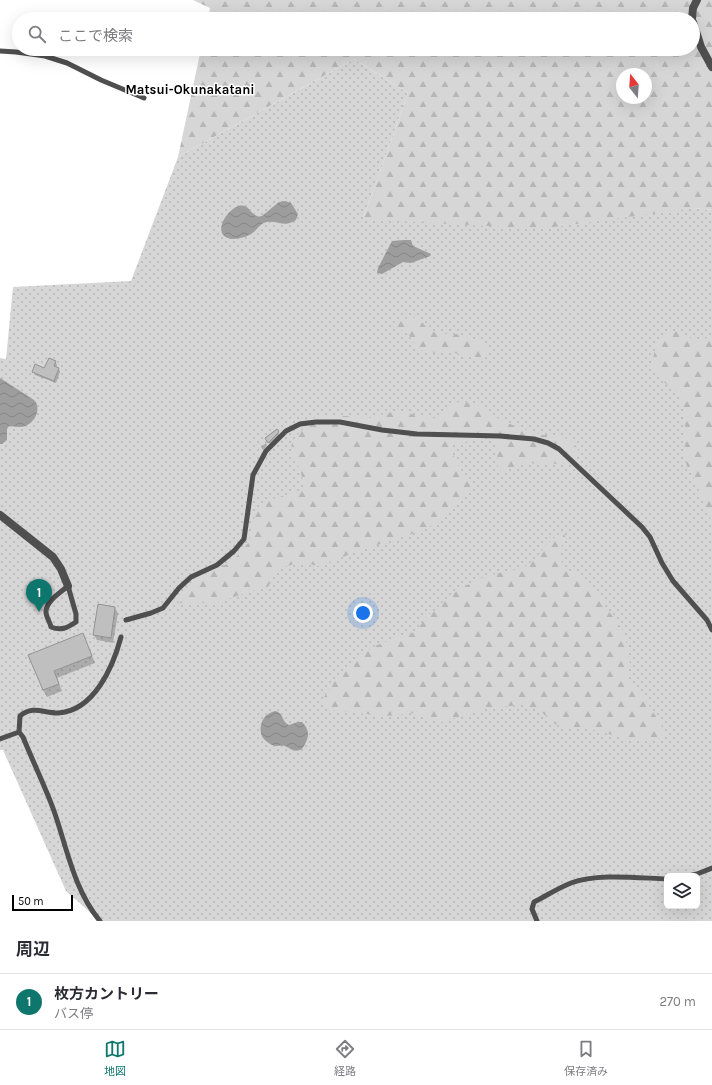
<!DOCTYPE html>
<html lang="ja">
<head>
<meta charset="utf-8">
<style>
  body { margin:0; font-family:Karla,"Noto Sans JP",sans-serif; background:#f2f2f3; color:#2b2b33 }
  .controls { position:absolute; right:12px; bottom:12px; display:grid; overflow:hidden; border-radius:6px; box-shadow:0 4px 16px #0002 }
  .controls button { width:36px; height:36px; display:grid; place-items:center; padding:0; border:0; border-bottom:1px solid #e1e1e2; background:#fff; color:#2b2b33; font:20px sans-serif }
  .compass { position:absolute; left:616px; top:68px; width:36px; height:36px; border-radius:50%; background:#fff; box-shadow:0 4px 16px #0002; rotate:343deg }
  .scale { position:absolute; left:12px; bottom:10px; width:61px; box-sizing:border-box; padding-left:4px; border:2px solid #000; border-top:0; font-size:11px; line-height:14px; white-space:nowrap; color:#000; -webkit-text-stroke:3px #fff; paint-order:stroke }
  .you { position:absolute; left:363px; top:613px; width:14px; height:14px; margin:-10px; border:3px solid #fff; border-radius:50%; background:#1a73e8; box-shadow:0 0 0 6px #1a73e833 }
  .badge { display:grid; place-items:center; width:26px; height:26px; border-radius:50%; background:#0f766e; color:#fff; font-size:13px; font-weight:700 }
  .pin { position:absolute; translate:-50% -33px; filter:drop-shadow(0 1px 2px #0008) }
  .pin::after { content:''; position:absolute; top:21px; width:14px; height:12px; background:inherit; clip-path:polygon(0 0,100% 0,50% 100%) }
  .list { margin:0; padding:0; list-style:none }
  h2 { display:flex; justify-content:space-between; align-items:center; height:52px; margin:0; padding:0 16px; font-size:17px }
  h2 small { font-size:13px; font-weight:400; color:#7c7c81 }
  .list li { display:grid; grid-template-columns:26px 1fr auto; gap:12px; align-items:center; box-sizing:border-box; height:56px; padding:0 16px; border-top:1px solid #e1e1e2 }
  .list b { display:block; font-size:15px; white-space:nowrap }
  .list p { margin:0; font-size:13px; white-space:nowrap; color:#7c7c81 }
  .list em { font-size:13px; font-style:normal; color:#7c7c81 }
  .icon { flex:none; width:22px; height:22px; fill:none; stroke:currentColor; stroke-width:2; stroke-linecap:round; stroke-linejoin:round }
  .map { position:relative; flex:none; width:712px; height:921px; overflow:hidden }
  .search { position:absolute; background:#fff; box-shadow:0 4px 16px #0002; left:12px; right:12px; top:12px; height:44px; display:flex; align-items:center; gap:10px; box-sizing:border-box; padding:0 14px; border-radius:22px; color:#7c7c81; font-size:15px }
  .sheet { height:108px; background:#fff }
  nav { display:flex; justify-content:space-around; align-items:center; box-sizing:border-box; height:56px; border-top:1px solid #e1e1e2; background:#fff; font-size:11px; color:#7c7c81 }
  nav a { display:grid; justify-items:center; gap:2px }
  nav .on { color:#0f766e }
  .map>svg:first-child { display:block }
  .grass { fill:url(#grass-dots); fill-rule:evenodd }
  .forest { fill:url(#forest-firs); fill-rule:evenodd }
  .water { fill:url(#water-waves) }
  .shadow { fill:#0003 }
  .building { fill:#bfbfbf; stroke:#939393 }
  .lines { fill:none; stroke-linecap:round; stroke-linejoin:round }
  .lane { stroke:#4f4f4f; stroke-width:5 }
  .street { stroke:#4f4f4f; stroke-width:8 }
  .labels { text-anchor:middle; stroke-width:3; stroke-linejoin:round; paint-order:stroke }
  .neighbourhood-label { font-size:13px; font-weight:bold; fill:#000; stroke:#fff }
</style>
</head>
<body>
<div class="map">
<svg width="712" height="921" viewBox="0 0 712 921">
  <defs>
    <pattern id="grass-dots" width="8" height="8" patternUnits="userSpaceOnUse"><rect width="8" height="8" fill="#d6d6d6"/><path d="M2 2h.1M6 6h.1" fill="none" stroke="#b6b6b6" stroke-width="1.8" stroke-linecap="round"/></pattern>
    <pattern id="forest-firs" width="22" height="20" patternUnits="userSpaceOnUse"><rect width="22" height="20" fill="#d6d6d6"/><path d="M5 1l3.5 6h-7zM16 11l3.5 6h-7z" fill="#b6b6b6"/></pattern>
    <pattern id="water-waves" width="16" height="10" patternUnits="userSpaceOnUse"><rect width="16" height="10" fill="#9d9d9d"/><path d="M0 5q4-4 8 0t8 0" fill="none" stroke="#858585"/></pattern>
  </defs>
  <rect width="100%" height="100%" fill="#fff"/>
  <path class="grass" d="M 354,59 L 408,93 L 363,219 L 694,208 L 712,210 L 712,921 L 100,921 L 66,891 L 3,750 L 0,750 L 0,358 L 6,359 L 13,287 L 131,281 L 178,157 ZM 667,876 L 697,876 L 697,906 L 667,906 Z"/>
  <g class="forest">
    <path d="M 193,0 L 712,0 L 712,210 L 694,208 L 539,229 L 363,219 L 408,93 L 354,59 L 178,157 L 201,49 L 693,49 L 693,19 L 208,19 L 210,8 ZM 622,74 L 646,74 L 646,98 L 622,98 Z"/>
    <path d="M 412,317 L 422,322 L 429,331 L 444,334 L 456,334 L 479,341 L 485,345 L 488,349 L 487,350 L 486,357 L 481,362 L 478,359 L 455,353 L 445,351 L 432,353 L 417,349 C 413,340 408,331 398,329 L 394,322 Z"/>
    <path d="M 677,331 L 688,336 L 694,341 L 697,342 L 712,336 L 712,522 L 693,476 L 687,466 L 684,456 L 685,441 L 685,422 L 683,409 L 679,394 L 673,389 L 669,387 L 657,375 L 652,364 L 656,345 L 663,335 Z"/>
    <path d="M 462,401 L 480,406 L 489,411 L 499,419 L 517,427 L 542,435 L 559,435 L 569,440 L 577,447 L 579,455 L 568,465 L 562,465 L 551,463 L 539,464 L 529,463 L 501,472 L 499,471 L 498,468 L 497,445 L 496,439 L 485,437 L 450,446 L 456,462 L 461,470 L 475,485 L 474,487 L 454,504 L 443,518 L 424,530 L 359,551 L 318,566 L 300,562 L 281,568 L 273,578 L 268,587 L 248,592 L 217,603 L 179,603 L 178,597 L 183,592 L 188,590 L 196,582 L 199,578 L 210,571 L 232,562 L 249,542 L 252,523 L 263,502 L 299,491 L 305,487 L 299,467 L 295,463 L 291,448 L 293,440 L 313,418 L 320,417 L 330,417 L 345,416 L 369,418 L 392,412 L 408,413 L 418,416 L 426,417 L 431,419 L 441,416 L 451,404 Z"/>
    <path d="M 562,531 L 563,531 L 565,536 L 560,551 L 562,565 L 568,570 L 586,579 L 592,585 L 601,596 L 605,606 L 624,632 L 630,660 L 628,678 L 631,685 L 646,701 L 659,721 L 661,725 L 665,730 L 667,736 L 662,738 L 634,741 L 591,729 L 568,729 L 555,724 L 539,710 L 522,705 L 489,708 L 441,722 L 429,720 L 413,713 L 386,716 L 329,710 L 321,701 L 330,689 L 329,687 L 331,683 L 355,660 L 375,646 L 395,638 L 415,632 L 425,618 L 435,610 L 452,593 L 463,588 L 475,580 L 506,571 L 514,570 L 525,567 L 536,558 L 546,545 L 558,535 Z"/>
  </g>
  <g class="water">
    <path d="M 285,201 L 291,203 L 298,214 L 296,220 C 284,228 279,220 267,222 C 261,223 259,227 255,231 C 250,236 240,239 232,239 C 211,237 225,210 239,206 C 251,203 250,219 262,216 L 279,202 Z"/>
    <path d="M 404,240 L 411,240 L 413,246 L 431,254 L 430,256 L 411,263 L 403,262 L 382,274 L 377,273 L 378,268 L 392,241 Z"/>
    <path d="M 0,378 L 34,400 C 42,408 35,423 25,426 C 20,428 14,426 9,426 L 7,429 L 7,440 L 2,444 L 0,444 Z"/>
    <path d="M 275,711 C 284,713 281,721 289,725 L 298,722 L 302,722 C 311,731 309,739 302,749 C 295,753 291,749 285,746 C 282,745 279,746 276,746 C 272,746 267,742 265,740 C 258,734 260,720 267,715 C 269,713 272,712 275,711 Z"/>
  </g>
  <g class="shadow">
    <path d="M 55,361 L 57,365 L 56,368 L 59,369 L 60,372 L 56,383 L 35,375 L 33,372 L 45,370 Z"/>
    <path d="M 277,430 L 280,436 L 271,445 L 268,442 Z"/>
    <path d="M 266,443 L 267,446 L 263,450 L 261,447 Z"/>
    <path d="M 99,606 L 115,608 L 118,613 L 113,643 L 97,640 L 94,635 Z"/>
    <path d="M 82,634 L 86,641 L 95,663 L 57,678 L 62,691 L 47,697 L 43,690 L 30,655 Z"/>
  </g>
  <g class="building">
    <path d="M 49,358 L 56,361 L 54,366 L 59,368 L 54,381 L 32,372 L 35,364 L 44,368 Z"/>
    <path d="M 277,429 L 279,432 L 268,443 L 265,438 Z"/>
    <path d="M 98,604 L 115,607 L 111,638 L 93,635 Z"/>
    <path d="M 83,633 L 92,656 L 54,671 L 59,684 L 43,690 L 28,655 Z"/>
  </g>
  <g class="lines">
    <g class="lane">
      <path d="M 0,51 L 16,52 L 45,56 L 67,63 L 101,80 L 144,98"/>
      <path d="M 68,586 L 76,614 L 76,622 C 67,628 61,631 51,627 C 50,622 46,617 46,612 C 46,601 60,593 68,586 Z"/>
      <path d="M 126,620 L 151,613 L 163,608 L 179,588 L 191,577 L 217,565 L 234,551 L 244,539 L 253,475 L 266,451 L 286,431 L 300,424 L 316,422 L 340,422 L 382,430 L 417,434 L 500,436 L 534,439 L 548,443 L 559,449 L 642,527 L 650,537 L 662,563 L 673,581 L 707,620 L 712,630"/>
      <path d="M 0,739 L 19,732"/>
      <path d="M 689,876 L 697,874 L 712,868"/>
      <path d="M 100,921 C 74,890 67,848 54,811 C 45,786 33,762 23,737 L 19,732 L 20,716 C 33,705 43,713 58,713 C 94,711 113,667 121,637"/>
      <path d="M 537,921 L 532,909 L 534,902 C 546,896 558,888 571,883 C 597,873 638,878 667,879"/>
    </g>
    <g class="street">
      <path d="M 692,19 L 693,8 L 697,0"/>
      <path d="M 693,22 L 701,47 L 712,67"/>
      <path d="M 0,515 L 53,557 L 61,569 L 68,586"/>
    </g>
  </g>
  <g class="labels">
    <g class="neighbourhood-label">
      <text x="190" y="94">Matsui-Okunakatani</text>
    </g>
  </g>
</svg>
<div class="controls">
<button><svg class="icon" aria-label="layers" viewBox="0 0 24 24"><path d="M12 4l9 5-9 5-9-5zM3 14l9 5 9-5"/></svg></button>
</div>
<svg class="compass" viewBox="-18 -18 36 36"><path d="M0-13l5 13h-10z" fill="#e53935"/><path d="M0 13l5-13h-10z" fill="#7c7c81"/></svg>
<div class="scale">50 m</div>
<div class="you"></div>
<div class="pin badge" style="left:39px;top:612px">1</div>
<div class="search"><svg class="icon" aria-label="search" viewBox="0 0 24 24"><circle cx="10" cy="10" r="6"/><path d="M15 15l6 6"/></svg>ここで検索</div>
</div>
<section class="sheet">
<h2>周辺<small></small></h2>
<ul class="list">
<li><span class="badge">1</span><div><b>枚方カントリー</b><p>バス停</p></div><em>270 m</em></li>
</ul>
</section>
<nav>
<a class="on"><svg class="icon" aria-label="map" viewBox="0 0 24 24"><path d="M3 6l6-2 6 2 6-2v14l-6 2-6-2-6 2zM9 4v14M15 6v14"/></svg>地図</a>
<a><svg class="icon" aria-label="directions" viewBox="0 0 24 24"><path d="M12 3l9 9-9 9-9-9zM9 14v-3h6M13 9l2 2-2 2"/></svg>経路</a>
<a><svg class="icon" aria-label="saved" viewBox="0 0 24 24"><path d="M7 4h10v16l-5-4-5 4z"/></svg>保存済み</a>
</nav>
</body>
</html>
